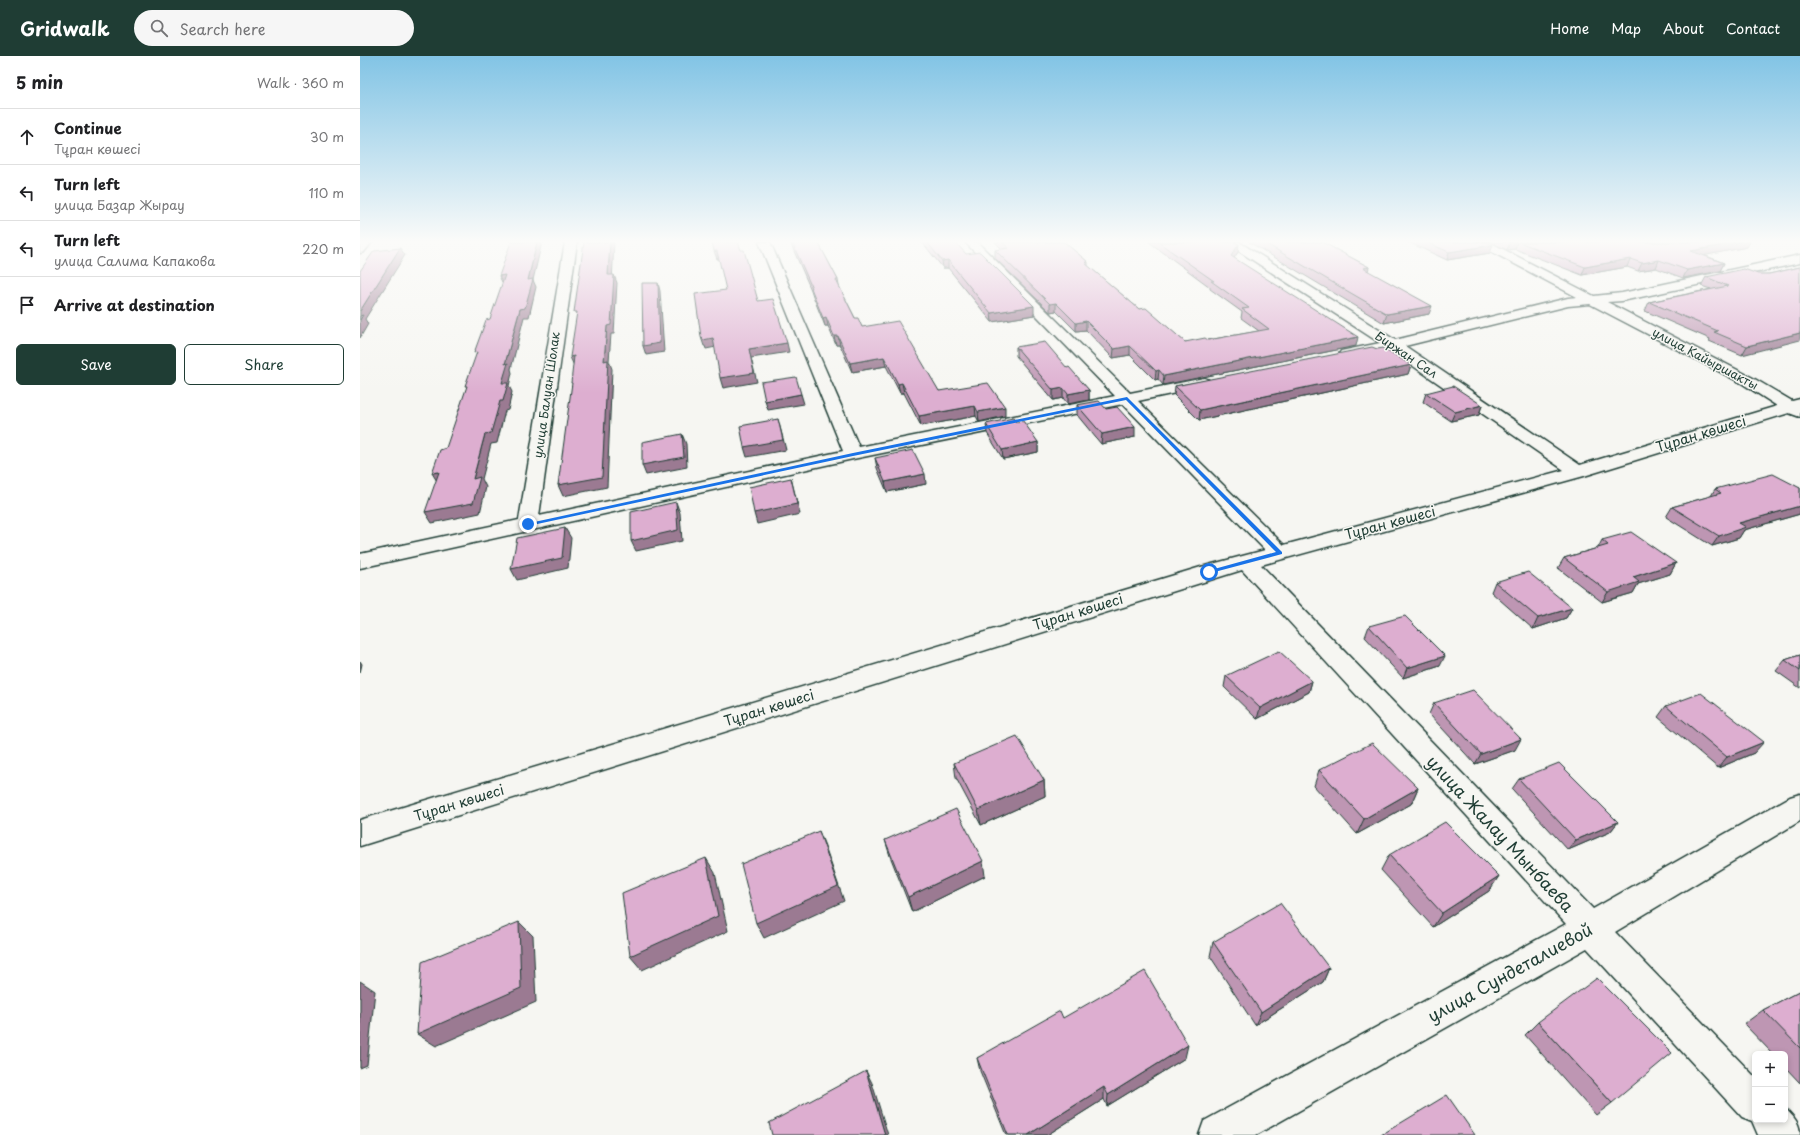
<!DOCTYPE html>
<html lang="en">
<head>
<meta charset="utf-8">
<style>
  body { margin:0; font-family:"Playpen Sans",sans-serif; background:#f6f6f6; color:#202124 }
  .controls { position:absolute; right:12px; bottom:12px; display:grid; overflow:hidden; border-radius:6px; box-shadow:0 2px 6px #0003 }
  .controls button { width:36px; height:36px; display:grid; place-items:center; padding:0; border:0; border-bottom:1px solid #e0e0e0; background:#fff; color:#202124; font:20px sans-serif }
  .stop { position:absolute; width:12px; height:12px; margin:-9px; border:3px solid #1a73e8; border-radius:50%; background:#fff }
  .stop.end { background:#1a73e8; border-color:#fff; box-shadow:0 1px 4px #0008 }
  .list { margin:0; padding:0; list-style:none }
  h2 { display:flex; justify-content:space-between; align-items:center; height:52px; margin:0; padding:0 16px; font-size:17px }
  h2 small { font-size:13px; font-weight:400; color:#757577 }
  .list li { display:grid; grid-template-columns:26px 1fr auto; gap:12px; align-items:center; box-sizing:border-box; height:56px; padding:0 16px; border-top:1px solid #e0e0e0 }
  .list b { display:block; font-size:15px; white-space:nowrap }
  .list p { margin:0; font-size:13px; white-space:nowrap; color:#757577 }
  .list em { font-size:13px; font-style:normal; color:#757577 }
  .actions { display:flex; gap:8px; padding:12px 16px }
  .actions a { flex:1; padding:9px 0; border:1px solid #1f3d34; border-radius:6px; text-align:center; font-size:14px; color:#1f3d34 }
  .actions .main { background:#1f3d34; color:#fff }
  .icon { flex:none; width:22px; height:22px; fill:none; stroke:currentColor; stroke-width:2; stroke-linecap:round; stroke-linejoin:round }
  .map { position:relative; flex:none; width:1440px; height:1079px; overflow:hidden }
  header { display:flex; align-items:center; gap:24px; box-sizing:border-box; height:56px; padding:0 20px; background:#1f3d34; color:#fff }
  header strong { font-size:19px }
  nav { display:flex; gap:22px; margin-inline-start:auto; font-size:14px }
  .search { width:280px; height:36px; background:#f6f6f6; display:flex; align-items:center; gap:10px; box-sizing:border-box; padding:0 14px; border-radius:22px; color:#757577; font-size:15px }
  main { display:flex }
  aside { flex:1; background:#fff }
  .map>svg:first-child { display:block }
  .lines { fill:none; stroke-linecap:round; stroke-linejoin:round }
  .minor-casing { stroke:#1f3d34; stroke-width:3 }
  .minor { fill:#f6f6f2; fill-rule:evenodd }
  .wall { fill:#be96b3; stroke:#1f3d34 }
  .shaded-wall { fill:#9b7a92; stroke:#1f3d34 }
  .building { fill:#ddaed0; stroke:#1f3d34 }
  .route { fill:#1a73e8 }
  .labels { text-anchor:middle; stroke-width:3; stroke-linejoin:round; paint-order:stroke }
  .far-street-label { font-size:12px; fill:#1f3d34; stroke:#f6f6f2 }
  .street-label { font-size:14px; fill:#1f3d34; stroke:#f6f6f2 }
  .near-street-label { font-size:17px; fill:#1f3d34; stroke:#f6f6f2 }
</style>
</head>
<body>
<header>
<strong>Gridwalk</strong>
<div class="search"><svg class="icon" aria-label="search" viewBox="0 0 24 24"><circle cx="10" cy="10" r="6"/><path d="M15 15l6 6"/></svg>Search here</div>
<nav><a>Home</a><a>Map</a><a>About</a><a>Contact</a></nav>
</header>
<main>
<aside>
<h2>5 min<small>Walk · 360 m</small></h2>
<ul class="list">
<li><svg class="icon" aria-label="ahead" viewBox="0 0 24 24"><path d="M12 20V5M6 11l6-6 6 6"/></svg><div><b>Continue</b><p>Тұран көшесі</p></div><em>30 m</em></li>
<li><svg class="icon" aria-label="left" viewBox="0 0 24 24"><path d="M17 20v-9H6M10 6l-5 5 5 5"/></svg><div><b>Turn left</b><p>улица Базар Жырау</p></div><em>110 m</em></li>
<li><svg class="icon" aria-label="left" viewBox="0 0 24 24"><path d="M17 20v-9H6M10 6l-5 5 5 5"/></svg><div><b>Turn left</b><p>улица Салима Капакова</p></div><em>220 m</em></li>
<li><svg class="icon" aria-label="arrive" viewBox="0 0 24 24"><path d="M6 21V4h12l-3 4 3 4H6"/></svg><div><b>Arrive at destination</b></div></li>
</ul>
<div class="actions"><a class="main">Save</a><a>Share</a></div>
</aside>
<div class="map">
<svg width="1440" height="1079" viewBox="0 0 1440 1079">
  <rect width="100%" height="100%" fill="#f6f6f2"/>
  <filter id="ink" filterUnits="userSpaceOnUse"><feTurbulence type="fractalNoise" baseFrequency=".025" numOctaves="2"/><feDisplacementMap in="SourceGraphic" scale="8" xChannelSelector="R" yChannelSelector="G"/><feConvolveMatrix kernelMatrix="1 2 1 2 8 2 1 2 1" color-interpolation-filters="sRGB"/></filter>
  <g filter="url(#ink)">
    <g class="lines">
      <defs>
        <g id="minor">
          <path d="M 0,186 L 12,186 L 4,196 L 0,197 Z"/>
          <path d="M 205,186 L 217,186 L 179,460 L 483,395 L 399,186 L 410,186 L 499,391 L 755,340 L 605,186 L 617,186 L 770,337 L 844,322 L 849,324 L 852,327 L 849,330 L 778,345 L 924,489 L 1204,414 L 1030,294 L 986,302 L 981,301 L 979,298 L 981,295 L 1020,287 L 868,188 L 867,186 L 879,186 L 1035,284 L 1208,242 L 1217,241 L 1117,188 L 1116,186 L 1129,186 L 1234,240 L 1262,237 L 1440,199 L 1440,207 L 1262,245 L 1247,246 L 1393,322 L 1432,345 L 1440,343 L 1440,361 L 1429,357 L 1224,420 L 901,509 L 1233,853 L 1430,741 L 1440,738 L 1440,765 L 1255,876 L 1395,1021 L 1395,1064 L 1425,1064 L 1425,1052 C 1433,1061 1440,1066 1440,1079 L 1398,1079 L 1392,1065 L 1382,1061 L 1227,892 L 896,1079 L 839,1079 L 844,1065 L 1206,868 L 882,514 L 0,790 L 0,764 L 841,511 L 905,494 L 763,348 L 493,403 L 0,512 L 0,498 L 159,464 ZM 1230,248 L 1383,328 L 1417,350 L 1220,409 L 1045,290 L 1208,250 Z"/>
        </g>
      </defs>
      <use href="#minor" class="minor-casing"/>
      <use href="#minor" class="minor"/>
    </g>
    <g class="wall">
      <path d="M 430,186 L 458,186 L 478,224 L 479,230 L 495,262 L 502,271 L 579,335 L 645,360 L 619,366 L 616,360 L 561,370 L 544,337 L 540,337 L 526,310 L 492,316 L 480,289 L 476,289 L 468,270 L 465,270 L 453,240 L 451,234 Z"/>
      <path d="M 562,186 L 595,186 L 606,198 L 674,259 L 632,266 L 588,212 L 583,212 Z"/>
      <path d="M 635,186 L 704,186 L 728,206 L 728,210 L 779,253 L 825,286 L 848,284 L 899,275 L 881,262 L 882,256 L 850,233 L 850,231 L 789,186 L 874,186 L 878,196 L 874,202 L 996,290 L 803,329 L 798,323 L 795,324 L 770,299 L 753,302 L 726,274 L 716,275 L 696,255 L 690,256 L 635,202 L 635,194 L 642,193 Z"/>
      <path d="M 889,186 L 962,186 L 1009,211 L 1008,215 L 1069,258 L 1024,267 Z"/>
      <path d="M 1048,186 L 1126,186 L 1130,197 L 1087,204 Z"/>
      <path d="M 1131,186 L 1390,186 L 1387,191 L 1344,199 L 1364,207 L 1360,215 L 1323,222 L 1296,212 L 1278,215 L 1267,211 L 1222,219 L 1155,193 L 1147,194 Z"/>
      <path d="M 1440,211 L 1382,299 L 1349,285 L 1350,283 L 1285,255 L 1289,246 L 1351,233 L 1341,230 L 1346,221 L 1409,218 Z"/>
      <path d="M 656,291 L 707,312 L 729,334 L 729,344 L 708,348 L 703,342 L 693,344 L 656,300 Z"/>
      <path d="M 1017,293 L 1051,309 L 1048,318 L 839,364 L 814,339 L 815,330 Z"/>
      <path d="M 1066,337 L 1122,349 L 1119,359 L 1091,365 L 1063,346 Z"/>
      <path d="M 717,349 L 746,353 L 775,381 L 741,388 L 717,359 Z"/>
      <path d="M 656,366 L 678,386 L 678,396 L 643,403 L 627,377 L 626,368 Z"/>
      <path d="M 515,402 L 566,428 L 527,436 L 517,412 Z"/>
      <path d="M 1440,432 L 1440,458 L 1384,474 L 1379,482 L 1352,490 L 1306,461 L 1312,451 L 1351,440 L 1355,433 Z"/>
      <path d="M 1242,484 L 1316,507 L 1310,518 L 1278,528 L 1273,537 L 1242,546 L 1198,512 L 1204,502 L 1238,492 Z"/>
      <path d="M 1135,526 L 1212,552 L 1206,562 L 1173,573 L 1131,536 Z"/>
      <path d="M 1009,570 L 1080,610 L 1043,622 L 1005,581 Z"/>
      <path d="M 1440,599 L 1440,632 L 1416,615 L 1425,604 Z"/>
      <path d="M 866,620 L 952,625 L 949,636 L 897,663 L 864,631 Z"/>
      <path d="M 1074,647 L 1155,694 L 1115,708 L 1069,658 Z"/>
      <path d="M 1306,650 L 1394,697 L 1358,712 L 1298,661 Z"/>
      <path d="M 594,707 L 684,724 L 685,740 L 621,769 L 596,722 Z"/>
      <path d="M 959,714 L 1058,732 L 1051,748 L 997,778 L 954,730 Z"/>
      <path d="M 1159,723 L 1258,766 L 1250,776 L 1208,794 L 1152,733 Z"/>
      <path d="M 525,784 L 625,820 L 552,856 L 530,800 Z"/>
      <path d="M 1029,799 L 1139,820 L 1129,835 L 1073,871 L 1021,814 Z"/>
      <path d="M 853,886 L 969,912 L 963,926 L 895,969 L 850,900 Z"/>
      <path d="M 1440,935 L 1440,1027 L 1425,1011 L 1425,998 L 1413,998 L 1384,968 L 1403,954 Z"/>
      <path d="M 703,962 L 825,1002 L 747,1050 L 744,1043 L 687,1079 L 646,1079 L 620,1015 L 617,1002 Z"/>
      <path d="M 1178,966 L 1252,1047 L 1236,1059 L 1165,979 Z"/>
    </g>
    <g class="shaded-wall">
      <path d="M 177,186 L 182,186 L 173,224 L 176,231 L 169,261 L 164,261 L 151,313 L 152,317 L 149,330 L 152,336 L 148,354 L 145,355 L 137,387 L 131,388 L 122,423 L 126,431 L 120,457 L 72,467 L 65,456 L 113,423 L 125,378 L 142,327 L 145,308 L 168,224 Z"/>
      <path d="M 250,186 L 254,186 L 252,227 L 248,219 Z"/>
      <path d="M 1150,186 L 1157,186 L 1155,193 L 1147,194 Z"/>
      <path d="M 1381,186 L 1390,186 L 1387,191 L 1327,203 L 1331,195 Z"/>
      <path d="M 879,188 L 878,196 L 870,208 L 871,200 Z"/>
      <path d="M 1133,189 L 1130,197 L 1087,204 L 1089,196 Z"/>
      <path d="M 40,192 L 45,199 L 5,263 L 8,268 L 0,282 L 0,255 Z"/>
      <path d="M 354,195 L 357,195 L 359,203 L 357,203 Z"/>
      <path d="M 1270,203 L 1267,211 L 1222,219 L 1225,211 Z"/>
      <path d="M 588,204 L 588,212 L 583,212 L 582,205 Z"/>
      <path d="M 1299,204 L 1296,212 L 1278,215 L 1282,207 Z"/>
      <path d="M 1364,207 L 1360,215 L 1323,222 L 1327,214 Z"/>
      <path d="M 1009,211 L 1007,219 L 1003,212 Z"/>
      <path d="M 145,219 L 143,228 L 139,220 Z"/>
      <path d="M 254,219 L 257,227 L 254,278 L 251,278 L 249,305 L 252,313 L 247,431 L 203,440 L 198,429 L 244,305 L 247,270 Z"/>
      <path d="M 298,227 L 300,235 L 304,296 L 286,299 L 283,290 Z"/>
      <path d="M 696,247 L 696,255 L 690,256 L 690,248 Z"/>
      <path d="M 674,250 L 674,259 L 632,266 L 631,257 Z"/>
      <path d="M 1072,250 L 1069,258 L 1024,267 L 1027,258 Z"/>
      <path d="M 466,261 L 468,270 L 465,270 L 463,262 Z"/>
      <path d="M 726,265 L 726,274 L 716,275 L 716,267 Z"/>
      <path d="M 1440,277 L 1440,284 L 1382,299 L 1387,290 Z"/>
      <path d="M 474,280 L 478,280 L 480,289 L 476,289 Z"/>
      <path d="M 341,281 L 353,282 L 356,291 L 346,293 L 345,290 L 344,290 Z"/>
      <path d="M 998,281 L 996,290 L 803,329 L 804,320 Z"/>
      <path d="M 427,287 L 429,296 L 391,302 L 397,326 L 363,332 L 360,322 L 389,293 Z"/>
      <path d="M 770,290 L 770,299 L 753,302 L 754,293 Z"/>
      <path d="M 214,300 L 214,310 L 210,301 Z"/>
      <path d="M 524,301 L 526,310 L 492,316 L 490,307 Z"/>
      <path d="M 1051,309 L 1048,318 L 839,364 L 840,354 Z"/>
      <path d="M 799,314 L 798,323 L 795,324 L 796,315 Z"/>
      <path d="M 542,327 L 544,337 L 540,337 L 538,328 Z"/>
      <path d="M 703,332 L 703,342 L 693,344 L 693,334 Z"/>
      <path d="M 729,334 L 729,344 L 708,348 L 708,338 Z"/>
      <path d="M 441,338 L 444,348 L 408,354 L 405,345 Z"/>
      <path d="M 1122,349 L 1119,359 L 1091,365 L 1095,356 Z"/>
      <path d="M 615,350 L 616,360 L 561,370 L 559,360 Z"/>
      <path d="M 645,351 L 645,360 L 619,366 L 618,356 Z"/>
      <path d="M 418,363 L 426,394 L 387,401 L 384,391 Z"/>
      <path d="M 775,371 L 775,381 L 741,388 L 742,378 Z"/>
      <path d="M 322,378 L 326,388 L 327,411 L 286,419 L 282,409 Z"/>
      <path d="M 678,386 L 678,396 L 643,403 L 642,394 Z"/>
      <path d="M 79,416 L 78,427 L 72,417 Z"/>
      <path d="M 565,418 L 566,428 L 527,436 L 525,426 Z"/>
      <path d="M 431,422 L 440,458 L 397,468 L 394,457 Z"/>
      <path d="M 316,446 L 320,457 L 322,485 L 276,495 L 271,485 Z"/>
      <path d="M 1440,450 L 1440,458 L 1384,474 L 1379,482 L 1352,490 L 1359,480 L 1379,467 Z"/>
      <path d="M 205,472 L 211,482 L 208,512 L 157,524 L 151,513 Z"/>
      <path d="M 1316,507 L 1310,518 L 1278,528 L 1273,537 L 1242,546 L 1248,536 L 1273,521 Z"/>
      <path d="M 1212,552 L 1206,562 L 1173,573 L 1178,562 Z"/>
      <path d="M 1085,600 L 1080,610 L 1043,622 L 1047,612 Z"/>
      <path d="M 0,605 L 2,608 L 0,617 Z"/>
      <path d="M 952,625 L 949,636 L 897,663 L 900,652 Z"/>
      <path d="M 1161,683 L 1155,694 L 1115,708 L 1121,698 Z"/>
      <path d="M 1404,686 L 1394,697 L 1358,712 L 1367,701 Z"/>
      <path d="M 684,724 L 685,740 L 621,769 L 618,754 Z"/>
      <path d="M 1058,732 L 1051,748 L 997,778 L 1004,763 Z"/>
      <path d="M 1258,766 L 1250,776 L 1208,794 L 1216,784 Z"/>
      <path d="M 459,775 L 465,790 L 484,845 L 404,882 L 396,867 Z"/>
      <path d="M 346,802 L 355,817 L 368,875 L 282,914 L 270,900 Z"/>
      <path d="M 623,805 L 625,820 L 552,856 L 548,841 Z"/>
      <path d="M 1139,820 L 1129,835 L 1073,871 L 1082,857 Z"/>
      <path d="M 159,866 L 173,880 L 176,946 L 76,990 L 57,978 Z"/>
      <path d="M 969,912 L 963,926 L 895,969 L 901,956 Z"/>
      <path d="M 0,925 L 15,935 L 7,1009 L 0,1012 Z"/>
      <path d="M 828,989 L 825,1002 L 747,1050 L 748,1039 Z"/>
      <path d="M 506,1015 L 512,1027 L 528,1079 L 525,1079 Z"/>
      <path d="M 744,1031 L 744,1043 L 687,1079 L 668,1079 Z"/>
    </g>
    <g class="building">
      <path d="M 151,186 L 177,186 L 168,224 L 173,223 L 165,252 L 160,253 L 145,308 L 148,307 L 142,327 L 148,327 L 143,345 L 140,345 L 131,377 L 125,378 L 113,423 L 120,421 L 113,447 L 65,456 L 79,416 L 72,417 L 80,394 L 86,392 L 107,330 L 105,330 L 117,296 L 114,297 L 126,264 L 130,263 L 145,219 L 139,220 Z"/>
      <path d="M 224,186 L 250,186 L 248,219 L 254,219 L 251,269 L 247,270 L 244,305 L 248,304 L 242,421 L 198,429 L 212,327 L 211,327 L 214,300 L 210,301 L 217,256 L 214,256 Z"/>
      <path d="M 352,186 L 378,186 L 381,194 L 384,194 L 398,245 L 413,243 L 427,287 L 389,293 L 394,317 L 360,322 L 353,282 L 343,284 L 342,281 L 341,281 L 335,238 L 366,234 L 357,195 L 354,195 Z"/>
      <path d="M 432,186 L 458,186 L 478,224 L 476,224 L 495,262 L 498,262 L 502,271 L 538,265 L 579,335 L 628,327 L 645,351 L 618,356 L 615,350 L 559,360 L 542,327 L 538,328 L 524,301 L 490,307 L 478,280 L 474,280 L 466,261 L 463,262 L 451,232 L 452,232 Z"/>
      <path d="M 567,186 L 595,186 L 606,198 L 620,196 L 674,250 L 631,257 L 588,204 L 582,205 Z"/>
      <path d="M 642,186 L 704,186 L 728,206 L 725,207 L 779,253 L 786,252 L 825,286 L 845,282 L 848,284 L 909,273 L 882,253 L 889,252 L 851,225 L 854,225 L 798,186 L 874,186 L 879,188 L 871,200 L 998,281 L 804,320 L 799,314 L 796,315 L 770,290 L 754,293 L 726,265 L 716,267 L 696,247 L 690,248 L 635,194 L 649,192 Z"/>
      <path d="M 903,186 L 962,186 L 1009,211 L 1003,212 L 1072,250 L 1027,258 Z"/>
      <path d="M 1066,186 L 1126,186 L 1133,189 L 1089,196 Z"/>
      <path d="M 1159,186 L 1381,186 L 1331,195 L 1364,207 L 1327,214 L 1299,204 L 1282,207 L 1270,203 L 1225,211 Z"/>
      <path d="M 40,192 L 0,255 L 0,215 L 14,195 Z"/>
      <path d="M 1440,211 L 1440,277 L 1387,290 L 1354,276 L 1358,275 L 1289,246 L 1368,230 L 1346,221 L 1384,213 L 1398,218 L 1409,218 Z"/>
      <path d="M 282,227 L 298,227 L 300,287 L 283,290 Z"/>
      <path d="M 3,259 L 0,264 L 0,260 Z"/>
      <path d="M 685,286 L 707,312 L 709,311 L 729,334 L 708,338 L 703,332 L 693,334 L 656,291 Z"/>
      <path d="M 1012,291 L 1017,293 L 1024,292 L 1051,309 L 840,354 L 815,330 Z"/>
      <path d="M 436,321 L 441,338 L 405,345 L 401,326 Z"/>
      <path d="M 1093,330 L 1122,349 L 1095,356 L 1066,337 Z"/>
      <path d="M 739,345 L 746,353 L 757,351 L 775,371 L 742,378 L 717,349 Z"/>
      <path d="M 653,362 L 656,366 L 663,365 L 678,386 L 642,394 L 626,368 Z"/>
      <path d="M 418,363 L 423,384 L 384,391 L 380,370 Z"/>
      <path d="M 322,378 L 324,401 L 282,409 L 282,386 Z"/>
      <path d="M 553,394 L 565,418 L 525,426 L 515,402 Z"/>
      <path d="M 1413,418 L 1440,432 L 1440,450 L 1379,467 L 1386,471 L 1359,480 L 1312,451 L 1361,437 L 1355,433 Z"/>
      <path d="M 431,422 L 437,448 L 394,457 L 389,431 Z"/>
      <path d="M 316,446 L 318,474 L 271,485 L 271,456 Z"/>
      <path d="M 205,472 L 202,502 L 151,513 L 157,482 Z"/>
      <path d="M 1271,476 L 1316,507 L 1273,521 L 1279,526 L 1248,536 L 1204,502 L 1248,489 L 1242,484 Z"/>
      <path d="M 1168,516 L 1212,552 L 1178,562 L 1135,526 Z"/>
      <path d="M 1045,560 L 1085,600 L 1047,612 L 1009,570 Z"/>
      <path d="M 919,595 L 952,625 L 900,652 L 866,620 Z"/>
      <path d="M 1440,599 L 1440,615 L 1425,604 Z"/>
      <path d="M 1113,634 L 1161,683 L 1121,698 L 1074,647 Z"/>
      <path d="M 1341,637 L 1404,686 L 1367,701 L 1306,650 Z"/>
      <path d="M 657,680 L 684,724 L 618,754 L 594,707 Z"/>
      <path d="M 1012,687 L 1058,732 L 1004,763 L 959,714 Z"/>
      <path d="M 1199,707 L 1258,766 L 1216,784 L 1159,723 Z"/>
      <path d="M 596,753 L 623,805 L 548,841 L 525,784 Z"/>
      <path d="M 1085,766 L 1139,820 L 1082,857 L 1029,799 Z"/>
      <path d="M 459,775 L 478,830 L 396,867 L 381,808 Z"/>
      <path d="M 346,802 L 358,860 L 270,900 L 262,837 Z"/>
      <path d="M 920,847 L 969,912 L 901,956 L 853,886 Z"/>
      <path d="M 159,866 L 161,932 L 57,978 L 62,906 Z"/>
      <path d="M 785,915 L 828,989 L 748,1039 L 744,1031 L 668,1079 L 648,1079 L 617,1002 L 700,955 L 703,962 Z"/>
      <path d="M 1237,922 L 1312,997 L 1252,1047 L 1178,966 Z"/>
      <path d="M 1440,935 L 1440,992 L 1403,954 Z"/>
      <path d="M 506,1015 L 525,1079 L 412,1079 L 409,1067 Z"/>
      <path d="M 1087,1039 L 1115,1079 L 1021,1079 Z"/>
    </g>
  </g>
  <linearGradient id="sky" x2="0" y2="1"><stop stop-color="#82c4e5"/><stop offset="0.55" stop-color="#fbfbf9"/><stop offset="1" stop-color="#fbfbf9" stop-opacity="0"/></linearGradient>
  <rect width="1440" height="337" fill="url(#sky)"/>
  <path class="route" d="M 767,341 L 922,496 L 922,498 L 847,518 L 847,515 L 916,496 L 766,344 L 493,400 L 168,470 L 165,468 L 493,397 Z"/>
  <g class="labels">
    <g class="far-street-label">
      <text transform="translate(1046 299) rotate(34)" y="4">Биржан Сал</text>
      <text transform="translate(1345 303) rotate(28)" y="4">улица Кайыршакты</text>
      <text transform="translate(187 339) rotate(-82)" y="4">улица Балуан Шолак</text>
    </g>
    <g class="street-label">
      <text transform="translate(1341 378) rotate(-17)" y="5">Тұран көшесі</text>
      <text transform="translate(1030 467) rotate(-15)" y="5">Тұран көшесі</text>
      <text transform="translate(718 556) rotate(-17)" y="5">Тұран көшесі</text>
      <text transform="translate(409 652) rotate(-17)" y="5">Тұран көшесі</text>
      <text transform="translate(99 747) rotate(-17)" y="5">Тұран көшесі</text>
    </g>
    <g class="near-street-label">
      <text transform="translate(1140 778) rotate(47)" y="6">улица Жалау Мынбаева</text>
      <text transform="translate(1150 917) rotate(-29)" y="6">улица Сундеталиевой</text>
    </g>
  </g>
</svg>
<div class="controls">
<button>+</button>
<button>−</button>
</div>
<div class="stop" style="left:849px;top:516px"></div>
<div class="stop end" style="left:168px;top:468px"></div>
</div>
</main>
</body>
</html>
